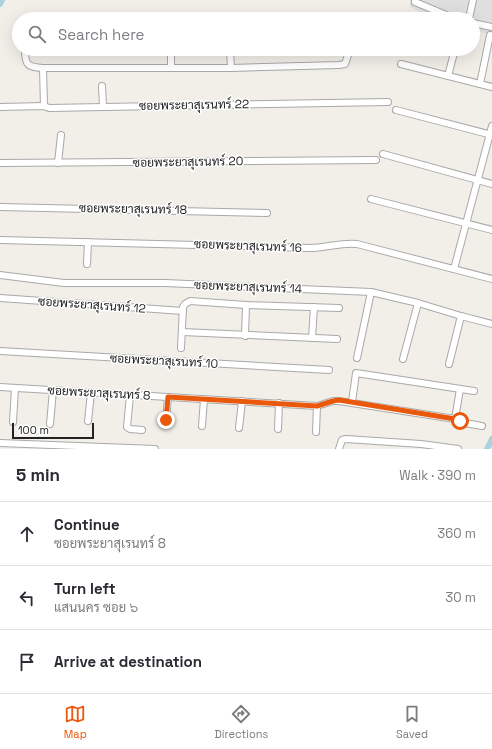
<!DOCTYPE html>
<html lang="en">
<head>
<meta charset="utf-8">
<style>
  body { margin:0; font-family:"Space Grotesk",Sarabun,sans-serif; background:#f7f7f7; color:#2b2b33 }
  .scale { position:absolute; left:12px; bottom:10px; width:82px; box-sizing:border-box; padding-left:4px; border:2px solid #222; border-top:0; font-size:11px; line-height:14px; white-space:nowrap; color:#222; -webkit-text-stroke:3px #fff; paint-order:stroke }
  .stop { position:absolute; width:12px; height:12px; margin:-9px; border:3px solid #ea580c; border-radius:50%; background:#fff }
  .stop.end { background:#ea580c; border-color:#fff; box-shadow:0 1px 4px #0008 }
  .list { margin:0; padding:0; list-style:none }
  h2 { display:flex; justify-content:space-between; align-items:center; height:52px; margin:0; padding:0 16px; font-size:17px }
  h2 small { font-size:13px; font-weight:400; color:#7c7c81 }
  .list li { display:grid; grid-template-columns:26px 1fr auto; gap:12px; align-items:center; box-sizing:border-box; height:64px; padding:0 16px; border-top:1px solid #e1e1e2 }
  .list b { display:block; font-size:15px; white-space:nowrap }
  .list p { margin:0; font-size:13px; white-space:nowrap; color:#7c7c81 }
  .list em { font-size:13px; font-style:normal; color:#7c7c81 }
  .icon { flex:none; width:22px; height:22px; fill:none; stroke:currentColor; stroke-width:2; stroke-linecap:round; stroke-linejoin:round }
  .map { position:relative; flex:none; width:492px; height:449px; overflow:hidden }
  .search { position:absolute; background:#fff; box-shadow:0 4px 16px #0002; left:12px; right:12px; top:12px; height:44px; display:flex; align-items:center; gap:10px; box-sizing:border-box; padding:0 14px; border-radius:22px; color:#7c7c81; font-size:15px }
  .sheet { height:244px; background:#fff }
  nav { display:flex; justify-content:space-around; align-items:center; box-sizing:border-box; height:56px; border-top:1px solid #e1e1e2; background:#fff; font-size:11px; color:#7c7c81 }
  nav a { display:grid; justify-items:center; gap:2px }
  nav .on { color:#ea580c }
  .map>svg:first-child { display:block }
  .residential { fill:#e0dfdf }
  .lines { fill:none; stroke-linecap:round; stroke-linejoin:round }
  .canal { stroke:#aad3df; stroke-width:6 }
  .minor-casing { stroke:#a9a9a9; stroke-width:8 }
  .minor { stroke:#fff; stroke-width:6 }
  .route { stroke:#ea580c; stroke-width:5 }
  .labels { text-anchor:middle; stroke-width:3; stroke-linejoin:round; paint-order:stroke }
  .street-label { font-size:12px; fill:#222; stroke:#fff }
</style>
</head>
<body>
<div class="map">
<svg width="492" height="449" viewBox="0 0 492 449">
  <rect width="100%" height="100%" fill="#f2efe9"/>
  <path class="residential" d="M 410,0 L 492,0 L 492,35 L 473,30 L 473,19 L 434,19 L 410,7 Z"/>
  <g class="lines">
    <g class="canal">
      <path d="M 0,4 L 2,0"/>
      <path d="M 487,449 L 492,439"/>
    </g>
    <defs>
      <g id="minor">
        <path d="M 415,2 L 446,15 L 459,19"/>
        <path d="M 469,19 L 473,0"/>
        <path d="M 473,23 L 492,27"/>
        <path d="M 25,49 C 25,65 27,67 43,68 L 231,68 L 339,65 L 345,64 L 350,49"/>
        <path d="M 171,49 L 171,68"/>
        <path d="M 230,49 L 231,68"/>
        <path d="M 401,64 L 492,87"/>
        <path d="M 43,68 L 44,106"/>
        <path d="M 448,76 L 455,49"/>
        <path d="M 480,84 L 490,35"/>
        <path d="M 102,86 L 103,107"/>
        <path d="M 0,107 L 44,106 L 49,108 L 388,102"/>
        <path d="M 396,110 L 492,135"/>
        <path d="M 383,154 L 492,184"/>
        <path d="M 0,163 L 376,160"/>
        <path d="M 58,163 L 61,135"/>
        <path d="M 371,199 L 492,230"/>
        <path d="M 0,207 L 267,213"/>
        <path d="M 0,240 L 310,248 C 326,248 342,242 357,244 L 492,279"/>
        <path d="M 87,264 L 88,242"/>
        <path d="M 454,269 L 492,126"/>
        <path d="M 0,275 L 64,283 L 165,283 L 371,292 L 418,303 L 461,316 L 492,324"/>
        <path d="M 0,298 L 183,311"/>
        <path d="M 182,332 L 337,339"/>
        <path d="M 245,336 L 246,305"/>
        <path d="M 312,338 L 314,307"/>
        <path d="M 181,348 L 183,307 L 185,304 L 190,301 L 246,305 L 339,308"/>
        <path d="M 0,351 L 329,370"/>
        <path d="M 357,358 L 371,292"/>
        <path d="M 403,359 L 418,303"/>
        <path d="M 449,364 L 461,316"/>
        <path d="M 0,387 L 317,406 L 333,401 L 339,401 L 455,419 L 465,423 L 482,426"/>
        <path d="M 130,395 L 127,427 L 130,429 L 142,430"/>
        <path d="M 352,402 L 356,373 L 474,391"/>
        <path d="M 455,419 L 460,389"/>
        <path d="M 166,420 L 168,397"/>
        <path d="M 88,421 L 91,393"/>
        <path d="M 13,422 L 15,388"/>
        <path d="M 50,424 L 53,390"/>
        <path d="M 202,426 L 204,399"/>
        <path d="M 239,428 L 242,401"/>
        <path d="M 278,429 L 279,403"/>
        <path d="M 316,432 L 317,406"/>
        <path d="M 0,443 L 155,449"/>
        <path d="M 339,449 L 342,440 L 346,439 L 421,444 L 458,449"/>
      </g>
    </defs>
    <use href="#minor" class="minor-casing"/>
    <use href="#minor" class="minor"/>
  </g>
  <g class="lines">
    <path class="route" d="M 166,420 L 168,397 L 317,406 L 333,401 L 339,400 L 455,419 L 460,421"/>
  </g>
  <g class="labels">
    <g class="street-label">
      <text transform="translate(194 105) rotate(-1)" y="4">ซอยพระยาสุเรนทร์ 22</text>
      <text transform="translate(188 162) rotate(-1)" y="4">ซอยพระยาสุเรนทร์ 20</text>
      <text transform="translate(133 209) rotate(1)" y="4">ซอยพระยาสุเรนทร์ 18</text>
      <text transform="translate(248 246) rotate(2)" y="4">ซอยพระยาสุเรนทร์ 16</text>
      <text transform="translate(248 287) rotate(2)" y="4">ซอยพระยาสุเรนทร์ 14</text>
      <text transform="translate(92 305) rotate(4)" y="4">ซอยพระยาสุเรนทร์ 12</text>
      <text transform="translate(164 361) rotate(3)" y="4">ซอยพระยาสุเรนทร์ 10</text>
      <text transform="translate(99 393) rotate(3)" y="4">ซอยพระยาสุเรนทร์ 8</text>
    </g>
  </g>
</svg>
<div class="scale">100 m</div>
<div class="stop" style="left:460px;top:421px"></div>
<div class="stop end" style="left:166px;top:420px"></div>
<div class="search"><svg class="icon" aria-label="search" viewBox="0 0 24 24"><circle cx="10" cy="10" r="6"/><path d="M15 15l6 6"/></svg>Search here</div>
</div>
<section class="sheet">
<h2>5 min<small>Walk · 390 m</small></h2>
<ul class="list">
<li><svg class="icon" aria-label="ahead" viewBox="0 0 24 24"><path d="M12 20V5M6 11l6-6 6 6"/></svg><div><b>Continue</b><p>ซอยพระยาสุเรนทร์ 8</p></div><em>360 m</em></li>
<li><svg class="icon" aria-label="left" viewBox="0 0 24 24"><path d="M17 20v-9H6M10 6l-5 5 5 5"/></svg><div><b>Turn left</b><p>แสนนคร ซอย ๖</p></div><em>30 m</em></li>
<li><svg class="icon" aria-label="arrive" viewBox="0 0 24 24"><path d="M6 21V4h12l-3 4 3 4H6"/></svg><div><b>Arrive at destination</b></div></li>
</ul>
</section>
<nav>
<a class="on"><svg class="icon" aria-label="map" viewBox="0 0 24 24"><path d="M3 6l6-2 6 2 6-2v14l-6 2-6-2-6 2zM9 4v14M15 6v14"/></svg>Map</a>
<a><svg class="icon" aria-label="directions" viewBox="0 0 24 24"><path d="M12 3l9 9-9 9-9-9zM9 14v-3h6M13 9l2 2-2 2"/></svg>Directions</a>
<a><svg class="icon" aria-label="saved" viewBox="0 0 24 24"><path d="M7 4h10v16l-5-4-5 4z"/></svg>Saved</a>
</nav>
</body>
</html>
